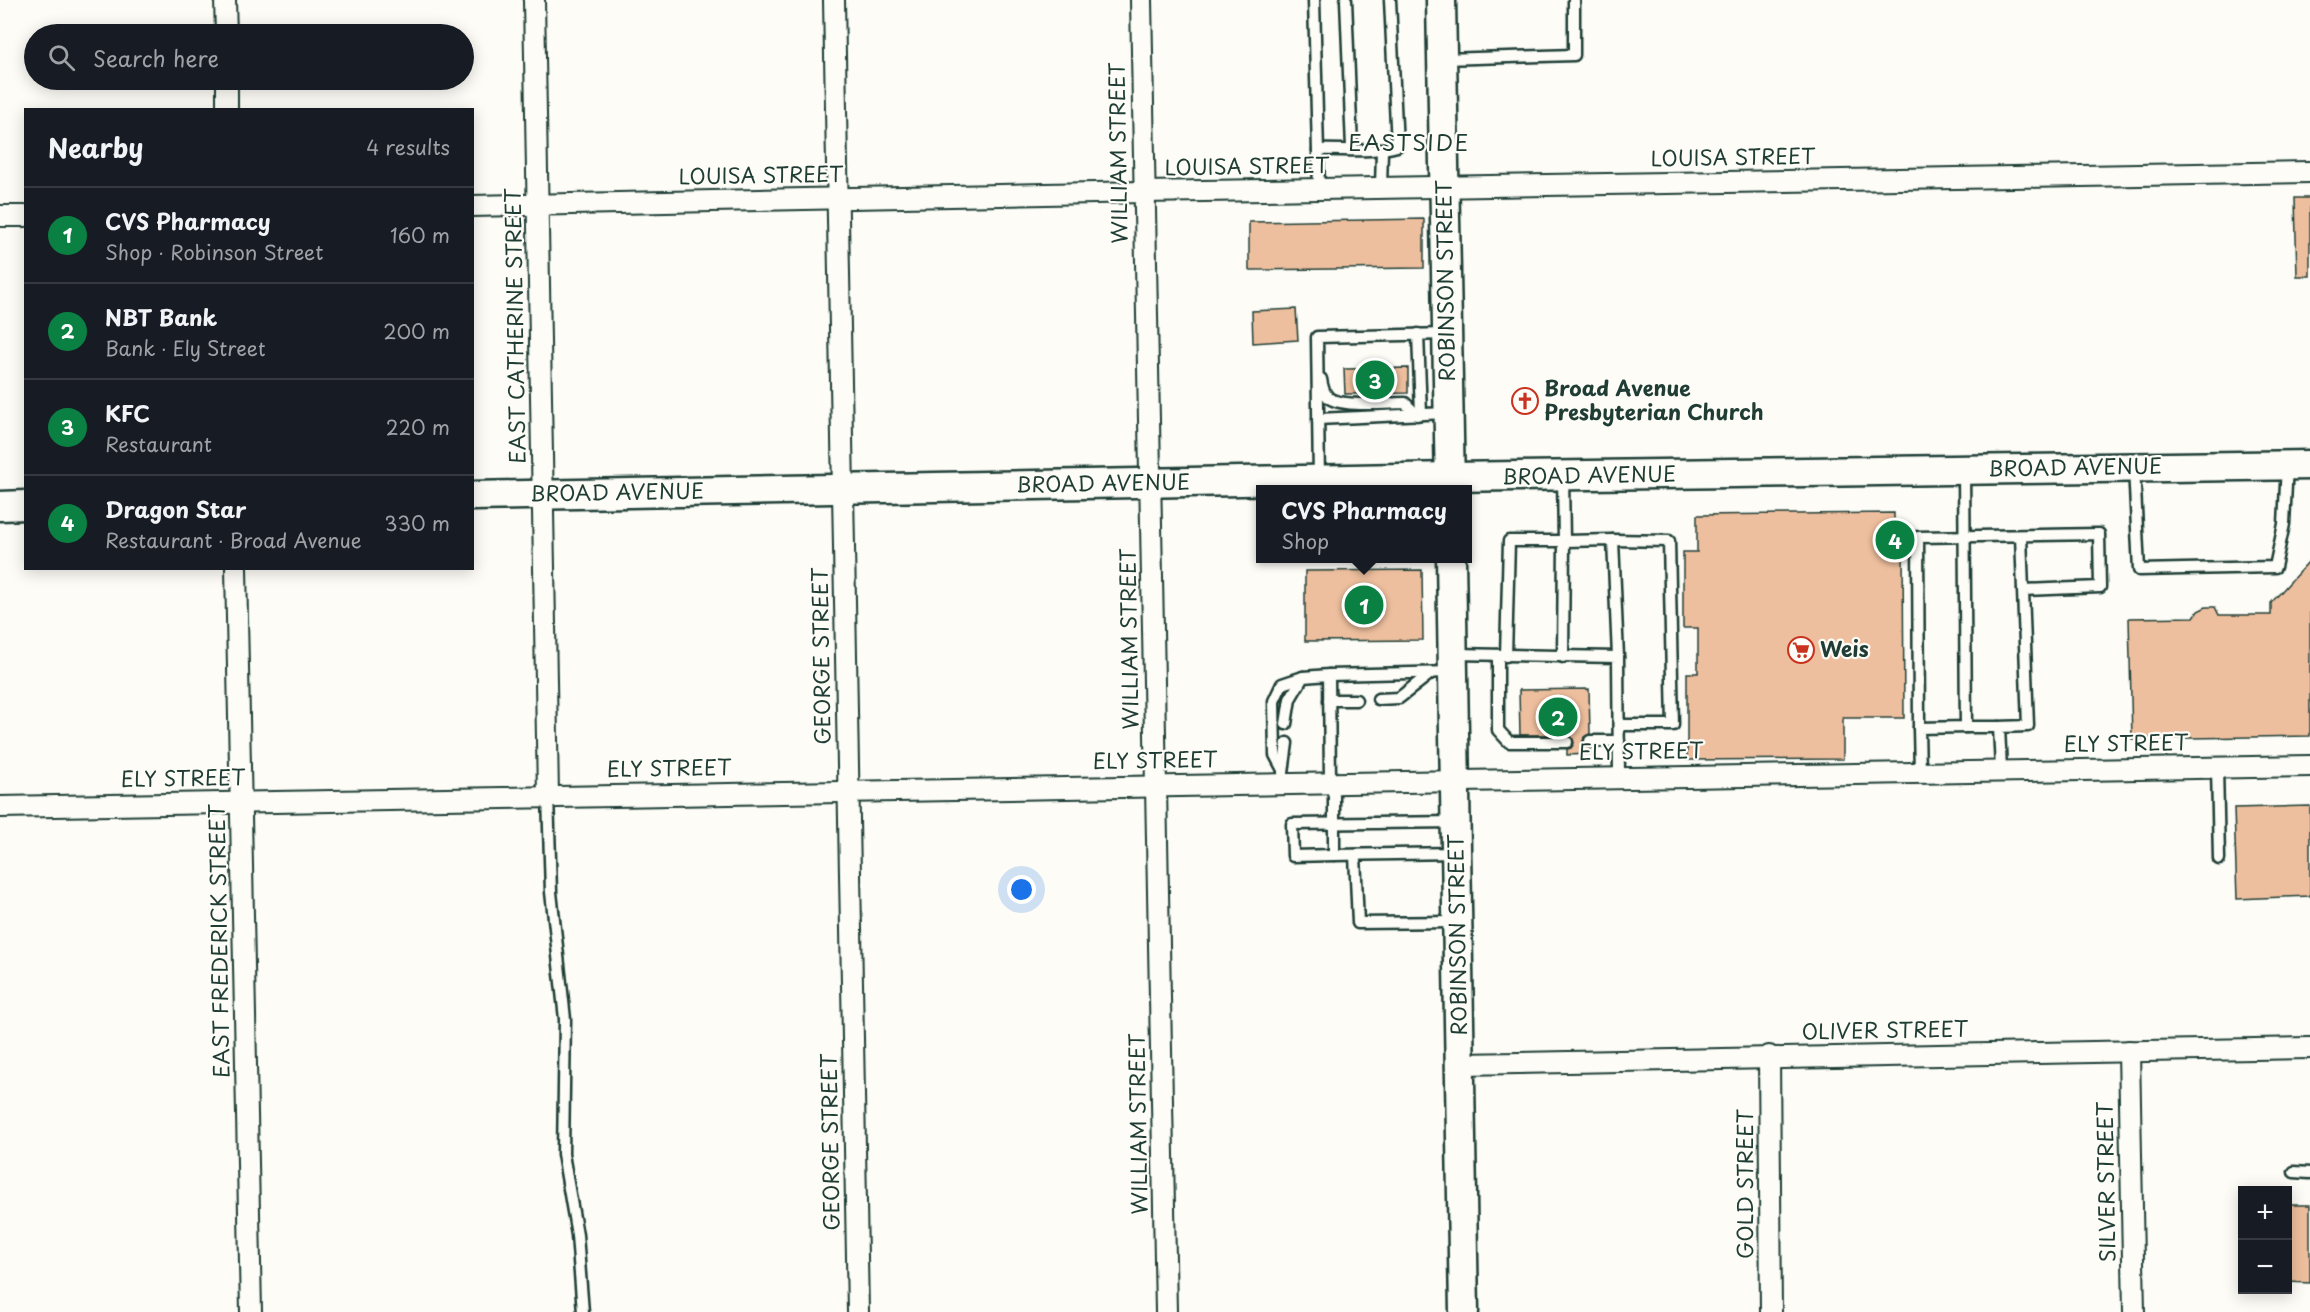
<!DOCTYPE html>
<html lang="en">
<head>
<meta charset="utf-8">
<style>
  body { margin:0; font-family:"Playpen Sans",sans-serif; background:#242831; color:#f1f3f6 }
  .controls { position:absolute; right:18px; bottom:18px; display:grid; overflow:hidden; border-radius:0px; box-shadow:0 3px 15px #0003 }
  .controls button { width:54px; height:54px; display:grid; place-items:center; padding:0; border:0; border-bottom:2px solid #363941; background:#171b24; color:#f1f3f6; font:30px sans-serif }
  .you { position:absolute; left:1022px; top:890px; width:21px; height:21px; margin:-15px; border:4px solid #fff; border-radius:50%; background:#1a73e8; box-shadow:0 0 0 9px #1a73e833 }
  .badge { display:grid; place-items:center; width:39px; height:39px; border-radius:50%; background:#0b8043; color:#fff; font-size:20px; font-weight:700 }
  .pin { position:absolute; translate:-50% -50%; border:3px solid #fff; box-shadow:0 2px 6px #0006 }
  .popup { position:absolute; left:1256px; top:485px; width:216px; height:78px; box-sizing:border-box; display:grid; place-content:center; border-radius:0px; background:#171b24; filter:drop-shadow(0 2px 4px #0005); font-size:20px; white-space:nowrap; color:#9ea1a6 }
  .popup b { font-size:22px; color:#f1f3f6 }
  .popup::after { content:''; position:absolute; left:50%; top:100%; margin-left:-12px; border:12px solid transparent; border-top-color:#171b24 }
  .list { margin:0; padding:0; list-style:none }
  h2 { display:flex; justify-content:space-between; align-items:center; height:78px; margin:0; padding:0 24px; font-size:26px }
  h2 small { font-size:20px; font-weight:400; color:#9ea1a6 }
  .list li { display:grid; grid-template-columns:39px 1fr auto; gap:18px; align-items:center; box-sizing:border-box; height:96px; padding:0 24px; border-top:2px solid #363941 }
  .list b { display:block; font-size:22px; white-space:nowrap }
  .list p { margin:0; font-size:20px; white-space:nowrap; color:#9ea1a6 }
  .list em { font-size:20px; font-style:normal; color:#9ea1a6 }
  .icon { flex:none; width:33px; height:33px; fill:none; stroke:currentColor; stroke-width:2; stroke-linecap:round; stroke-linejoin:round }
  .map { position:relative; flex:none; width:2310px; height:1312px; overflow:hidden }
  .search { position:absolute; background:#171b24; box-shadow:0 3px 15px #0003; left:24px; top:24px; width:450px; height:66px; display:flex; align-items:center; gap:15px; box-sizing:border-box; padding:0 21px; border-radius:33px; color:#9ea1a6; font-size:22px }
  .panel { position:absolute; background:#171b24; box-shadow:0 3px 15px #0003; left:24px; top:108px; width:450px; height:462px; border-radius:0px }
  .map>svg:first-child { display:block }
  .building { fill:#eebf9e; stroke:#1f3d34; stroke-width:1.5 }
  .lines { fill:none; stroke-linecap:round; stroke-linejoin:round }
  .lane-casing { stroke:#1f3d34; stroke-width:15 }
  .street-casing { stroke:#1f3d34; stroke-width:24 }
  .secondary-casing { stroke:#1f3d34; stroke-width:33 }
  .lane { stroke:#fdfcf7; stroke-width:10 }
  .street { stroke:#fdfcf7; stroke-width:20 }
  .secondary { stroke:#fdfcf7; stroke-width:28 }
  .labels { text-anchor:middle; stroke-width:4.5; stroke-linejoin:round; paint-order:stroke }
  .street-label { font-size:21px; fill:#1f3d34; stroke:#fdfcf7 }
  .poi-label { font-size:21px; font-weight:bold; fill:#1f3d34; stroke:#fdfcf7; text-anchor:start }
  .neighbourhood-label { font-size:22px; letter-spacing:1.5px; fill:#1f3d34; stroke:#fdfcf7 }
</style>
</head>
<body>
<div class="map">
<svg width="2310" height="1312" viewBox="0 0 2310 1312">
  <rect width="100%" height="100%" fill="#fdfcf7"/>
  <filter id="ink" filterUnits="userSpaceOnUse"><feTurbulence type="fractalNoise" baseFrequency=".0167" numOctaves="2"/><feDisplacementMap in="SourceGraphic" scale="12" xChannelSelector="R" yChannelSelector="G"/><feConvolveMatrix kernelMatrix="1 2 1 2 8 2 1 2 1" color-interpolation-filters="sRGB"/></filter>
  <g filter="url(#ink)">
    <g class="building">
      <path d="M 2295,198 L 2310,198 L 2310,276 L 2297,276 Z"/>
      <path d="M 1424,219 L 1424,268 L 1249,270 L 1249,222 Z"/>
      <path d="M 1296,309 L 1298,340 L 1253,343 L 1252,311 Z"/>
      <path d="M 1408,368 L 1408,393 L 1345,394 L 1344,369 Z"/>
      <path d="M 1894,513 L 1894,549 L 1903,549 L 1904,718 L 1843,718 L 1843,759 L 1687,760 L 1687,673 L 1698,673 L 1698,628 L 1683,628 L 1683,552 L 1697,552 L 1697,515 Z"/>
      <path d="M 2310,560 L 2310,736 L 2132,739 L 2129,618 L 2194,617 L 2198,611 L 2206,607 L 2215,607 L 2219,615 L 2271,615 L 2271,603 Z"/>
      <path d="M 1422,570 L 1423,640 L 1305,641 L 1305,571 Z"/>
      <path d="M 1589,689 L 1590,734 L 1584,737 L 1583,742 L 1586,747 L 1590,748 L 1590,754 L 1567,755 L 1567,749 L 1571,748 L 1574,743 L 1570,735 L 1520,735 L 1519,690 Z"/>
      <path d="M 2310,806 L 2310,896 L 2237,899 L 2234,808 Z"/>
      <path d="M 2288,1205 L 2310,1205 L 2310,1283 L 2288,1282 Z"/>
    </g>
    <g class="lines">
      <defs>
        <g id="lane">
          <path d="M 1314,0 L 1319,190"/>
          <path d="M 1346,0 L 1352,148"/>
          <path d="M 1443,59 L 1574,55 L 1574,0"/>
          <path d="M 1318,150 C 1343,149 1373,153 1397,146 L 1390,0"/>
          <path d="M 1381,188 L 1382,150"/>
          <path d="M 1418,334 L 1421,414"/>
          <path d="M 1321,379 C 1322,386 1323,392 1328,397 C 1339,408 1389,403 1405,403 L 1417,415"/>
          <path d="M 1318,419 L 1446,413"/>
          <path d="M 2134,467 L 2139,570 L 2275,567 L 2284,524 L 2287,465"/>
          <path d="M 1563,477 L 1564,541 L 1613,540 L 1618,657"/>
          <path d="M 1319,480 L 1317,337 L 1447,334"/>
          <path d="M 1613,540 L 1669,541 L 1673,725 L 1619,725"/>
          <path d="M 1455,654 L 1618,657 L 1619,777"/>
          <path d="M 1498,655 L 1498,730 L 1509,742 L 1567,742"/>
          <path d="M 1506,656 L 1509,541 L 1564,541 L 1563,657"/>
          <path d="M 1329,675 L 1330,782 L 1334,796 L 1334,855 L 1456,853"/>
          <path d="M 1378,699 L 1399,698 L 1431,673"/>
          <path d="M 1329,700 L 1356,700"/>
          <path d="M 1286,724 L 1290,699 L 1303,677 L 1329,675 L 1452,672"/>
          <path d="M 1966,727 L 1999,727"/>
          <path d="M 1919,728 L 1918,537 L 2099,534 L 2100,587 L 2023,590 L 2021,536"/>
          <path d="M 1590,741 L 1619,741"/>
          <path d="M 2217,767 L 2219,859"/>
          <path d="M 1283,770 L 1275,755 L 1274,701 L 1282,684 L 1303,677"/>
          <path d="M 2001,770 L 1999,727 L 2028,726 L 2023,590"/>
          <path d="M 1920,772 L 1919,728 L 1966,727 L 1964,470"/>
          <path d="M 1283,773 L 1287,743"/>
          <path d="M 548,795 L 551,892 L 565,1019 L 563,1154 L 577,1235 L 583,1312"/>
          <path d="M 1334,855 L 1293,856 L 1292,824 L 1456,822"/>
          <path d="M 1355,855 L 1358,923 L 1455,922"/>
          <path d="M 2294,1172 L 2310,1173"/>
        </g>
        <g id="street">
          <path d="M 225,0 L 226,34"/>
          <path d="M 534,0 L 548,795"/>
          <path d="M 834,0 L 858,1312"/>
          <path d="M 1141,0 L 1166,1312"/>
          <path d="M 227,80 L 227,110"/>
          <path d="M 472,206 L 1144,192 L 2310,172"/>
          <path d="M 0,216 L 26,216"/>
          <path d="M 236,568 L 251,1312"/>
          <path d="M 0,807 L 2310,766"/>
          <path d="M 2129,1051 L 2134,1312"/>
          <path d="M 1769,1056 L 1771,1312"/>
          <path d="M 1461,1064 L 2310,1048"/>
        </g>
        <g id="secondary">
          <path d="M 1441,0 L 1450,490"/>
          <path d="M 472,496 L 1450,477 L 2310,465"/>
          <path d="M 0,506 L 26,505"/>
          <path d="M 1451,558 L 1464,1312"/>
        </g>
      </defs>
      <use href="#lane" class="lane-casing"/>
      <use href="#street" class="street-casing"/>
      <use href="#secondary" class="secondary-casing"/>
      <use href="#lane" class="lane"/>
      <use href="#street" class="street"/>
      <use href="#secondary" class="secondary"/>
    </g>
  </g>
  <defs>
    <symbol id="church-ring" viewBox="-11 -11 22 22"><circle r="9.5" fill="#fdfcf7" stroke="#c8321e" stroke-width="1.5"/><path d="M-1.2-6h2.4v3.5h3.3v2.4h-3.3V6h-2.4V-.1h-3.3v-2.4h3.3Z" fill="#c8321e"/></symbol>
    <symbol id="supermarket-ring" viewBox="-11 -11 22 22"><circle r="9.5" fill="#fdfcf7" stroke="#c8321e" stroke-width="1.5"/><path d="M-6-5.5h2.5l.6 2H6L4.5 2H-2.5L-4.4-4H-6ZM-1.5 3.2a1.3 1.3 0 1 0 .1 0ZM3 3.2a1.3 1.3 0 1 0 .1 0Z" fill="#c8321e"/></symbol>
  </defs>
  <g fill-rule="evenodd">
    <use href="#church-ring" x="1510" y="386" width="30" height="30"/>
    <use href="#supermarket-ring" x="1786" y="635" width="30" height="30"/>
  </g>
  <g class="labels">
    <g class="street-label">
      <text transform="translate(1119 153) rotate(-91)" y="7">WILLIAM STREET</text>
      <text transform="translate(1733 158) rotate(-1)" y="7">LOUISA STREET</text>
      <text transform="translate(1247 167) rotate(-1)" y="7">LOUISA STREET</text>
      <text transform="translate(761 176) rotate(-1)" y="7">LOUISA STREET</text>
      <text transform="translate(1446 281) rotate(-91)" y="7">ROBINSON STREET</text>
      <text transform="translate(516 326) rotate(-91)" y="7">EAST CATHERINE STREET</text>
      <text transform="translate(2075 468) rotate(-1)" y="7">BROAD AVENUE</text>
      <text transform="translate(1589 476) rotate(-1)" y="7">BROAD AVENUE</text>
      <text transform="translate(1103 484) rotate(-1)" y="7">BROAD AVENUE</text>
      <text transform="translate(617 493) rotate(-1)" y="7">BROAD AVENUE</text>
      <text transform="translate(1130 639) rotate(-91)" y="7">WILLIAM STREET</text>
      <text transform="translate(822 656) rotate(-91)" y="7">GEORGE STREET</text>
      <text transform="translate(2126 744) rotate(-1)" y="7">ELY STREET</text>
      <text transform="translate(1641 752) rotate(-1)" y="7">ELY STREET</text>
      <text transform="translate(1155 761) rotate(-1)" y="7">ELY STREET</text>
      <text transform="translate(669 769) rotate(-1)" y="7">ELY STREET</text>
      <text transform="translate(183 779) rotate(-1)" y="7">ELY STREET</text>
      <text transform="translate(1458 935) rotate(-91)" y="7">ROBINSON STREET</text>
      <text transform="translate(220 941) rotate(-91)" y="7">EAST FREDERICK STREET</text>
      <text transform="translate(1885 1031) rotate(-1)" y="7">OLIVER STREET</text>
      <text transform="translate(1139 1124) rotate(-91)" y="7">WILLIAM STREET</text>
      <text transform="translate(831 1142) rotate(-91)" y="7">GEORGE STREET</text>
      <text transform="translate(2107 1182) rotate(-91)" y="7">SILVER STREET</text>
      <text transform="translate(1746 1184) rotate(-90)" y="7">GOLD STREET</text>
    </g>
    <g class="poi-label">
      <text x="1544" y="396">Broad Avenue<tspan x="1544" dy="24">Presbyterian Church</tspan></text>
      <text x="1820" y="657">Weis</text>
    </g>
    <g class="neighbourhood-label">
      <text x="1409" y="151">EASTSIDE</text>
    </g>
  </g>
</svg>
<div class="controls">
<button>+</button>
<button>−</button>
</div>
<div class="you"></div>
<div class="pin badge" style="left:1364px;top:605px">1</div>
<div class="popup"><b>CVS Pharmacy</b>Shop</div>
<div class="pin badge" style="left:1558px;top:717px">2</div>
<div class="pin badge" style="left:1375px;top:380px">3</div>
<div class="pin badge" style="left:1895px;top:540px">4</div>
<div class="search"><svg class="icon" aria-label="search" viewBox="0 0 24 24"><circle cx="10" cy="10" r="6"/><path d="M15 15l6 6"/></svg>Search here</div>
<section class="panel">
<h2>Nearby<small>4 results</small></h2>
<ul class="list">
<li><span class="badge">1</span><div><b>CVS Pharmacy</b><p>Shop · Robinson Street</p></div><em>160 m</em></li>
<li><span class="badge">2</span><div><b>NBT Bank</b><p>Bank · Ely Street</p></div><em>200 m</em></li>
<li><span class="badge">3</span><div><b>KFC</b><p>Restaurant</p></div><em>220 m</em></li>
<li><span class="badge">4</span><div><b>Dragon Star</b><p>Restaurant · Broad Avenue</p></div><em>330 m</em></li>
</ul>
</section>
</div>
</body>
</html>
